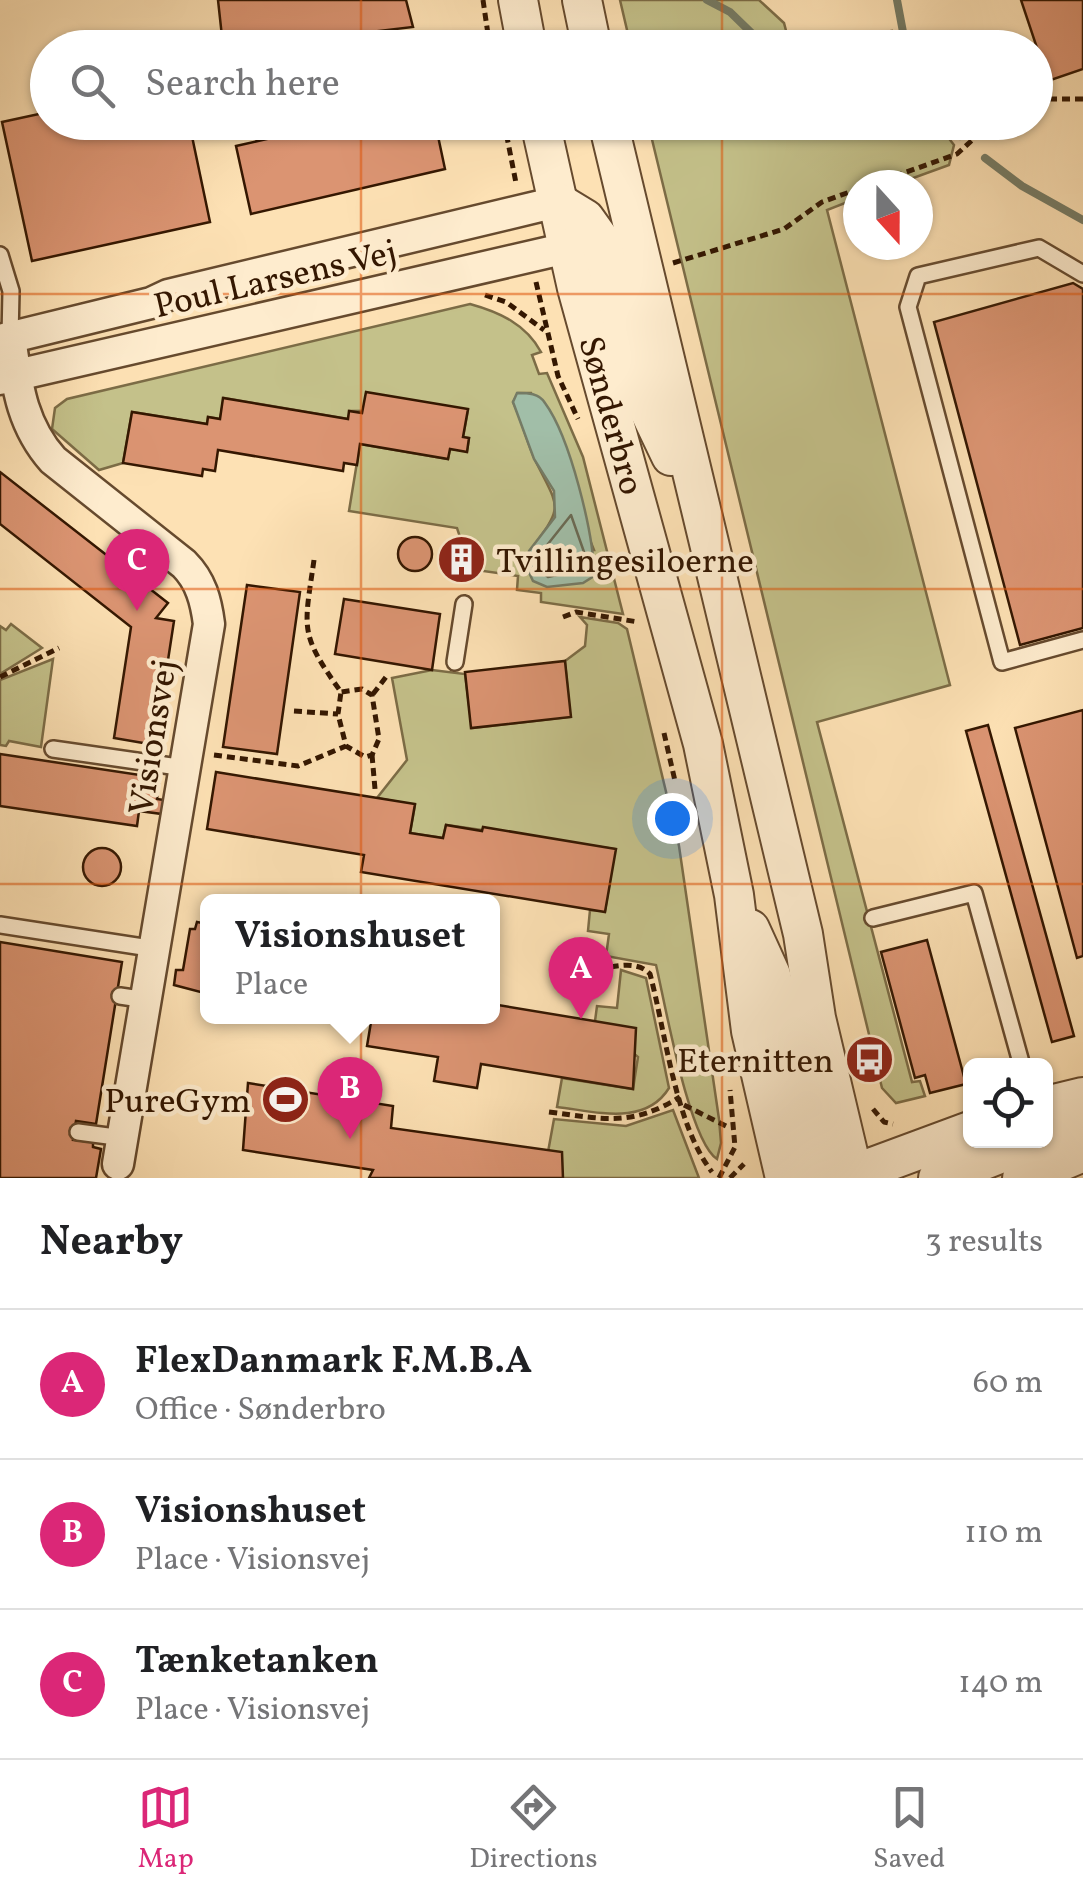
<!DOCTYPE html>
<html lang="en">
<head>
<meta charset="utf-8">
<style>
  body { margin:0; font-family:Vollkorn,serif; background:#f2f2f2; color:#202124 }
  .controls { position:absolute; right:30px; bottom:30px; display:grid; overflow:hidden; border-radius:15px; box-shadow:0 2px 8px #0004 }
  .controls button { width:90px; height:90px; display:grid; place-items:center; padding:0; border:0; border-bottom:2px solid #e0e0e0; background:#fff; color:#202124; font:50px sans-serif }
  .compass { position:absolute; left:843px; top:170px; width:90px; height:90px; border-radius:50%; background:#fff; box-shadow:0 2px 8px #0004; rotate:159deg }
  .you { position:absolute; left:672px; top:818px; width:35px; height:35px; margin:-25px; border:8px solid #fff; border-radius:50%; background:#1a73e8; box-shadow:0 0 0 15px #1a73e833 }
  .badge { display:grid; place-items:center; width:65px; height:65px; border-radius:50%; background:#db2777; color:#fff; font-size:32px; font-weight:700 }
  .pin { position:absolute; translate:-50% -82px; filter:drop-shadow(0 2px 5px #0008) }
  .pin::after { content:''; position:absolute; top:52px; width:35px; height:30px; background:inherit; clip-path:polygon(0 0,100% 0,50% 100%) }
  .popup { position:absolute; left:200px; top:894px; width:300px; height:130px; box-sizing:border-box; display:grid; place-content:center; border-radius:15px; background:#fff; filter:drop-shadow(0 2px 8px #0005); font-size:32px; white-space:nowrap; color:#757577 }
  .popup b { font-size:38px; color:#202124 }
  .popup::after { content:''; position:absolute; left:50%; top:100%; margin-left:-20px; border:20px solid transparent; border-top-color:#fff }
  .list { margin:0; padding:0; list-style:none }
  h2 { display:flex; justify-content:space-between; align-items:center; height:130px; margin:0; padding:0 40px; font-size:42px }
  h2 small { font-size:32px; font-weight:400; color:#757577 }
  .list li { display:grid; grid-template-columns:65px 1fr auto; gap:30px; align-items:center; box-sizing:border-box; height:150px; padding:0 40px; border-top:2px solid #e0e0e0 }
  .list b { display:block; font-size:38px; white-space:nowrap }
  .list p { margin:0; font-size:32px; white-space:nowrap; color:#757577 }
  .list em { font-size:32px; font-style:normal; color:#757577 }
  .icon { flex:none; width:55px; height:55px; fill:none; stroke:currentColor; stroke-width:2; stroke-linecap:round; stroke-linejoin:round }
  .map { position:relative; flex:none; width:1083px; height:1178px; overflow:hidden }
  .search { position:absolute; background:#fff; box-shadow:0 2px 8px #0004; left:30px; right:30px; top:30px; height:110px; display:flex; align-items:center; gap:25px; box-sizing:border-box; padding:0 35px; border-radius:55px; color:#757577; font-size:38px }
  .sheet { height:580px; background:#fff }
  nav { display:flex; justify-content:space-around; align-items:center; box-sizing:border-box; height:140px; border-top:2px solid #e0e0e0; background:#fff; font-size:28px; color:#757577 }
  nav a { display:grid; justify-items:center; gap:5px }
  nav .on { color:#db2777 }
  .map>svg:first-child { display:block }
  .green { fill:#c4c18a; stroke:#7c6c46; stroke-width:2.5; fill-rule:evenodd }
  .water { fill:#a1bea8; stroke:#757b65; stroke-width:2.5 }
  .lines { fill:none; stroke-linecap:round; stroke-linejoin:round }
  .shore { stroke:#6a6a54; stroke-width:2.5 }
  .stream { stroke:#757b65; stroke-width:8 }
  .building { fill:#db9472; stroke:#341701; stroke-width:2.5 }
  .service-casing { stroke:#664a2e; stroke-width:20 }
  .minor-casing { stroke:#664a2e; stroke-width:35 }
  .tertiary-casing { stroke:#664a2e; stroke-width:42 }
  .path { stroke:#341701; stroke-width:5; stroke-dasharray:8 5; stroke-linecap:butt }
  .service { stroke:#feecce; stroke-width:15 }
  .minor { stroke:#feecce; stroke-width:30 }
  .tertiary { stroke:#feecce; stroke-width:38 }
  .grid { fill:none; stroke:#df560b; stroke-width:2.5; stroke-opacity:0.55 }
  .labels { text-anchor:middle; stroke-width:9; stroke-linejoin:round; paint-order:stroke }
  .street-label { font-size:35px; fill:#341701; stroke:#feecce }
  .poi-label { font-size:35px; fill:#341701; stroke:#feecce; text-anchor:end }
</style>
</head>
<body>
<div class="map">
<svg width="1083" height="1178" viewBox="0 0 1083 1178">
  <rect width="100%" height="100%" fill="#fde1b4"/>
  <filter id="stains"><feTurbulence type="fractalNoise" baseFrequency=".002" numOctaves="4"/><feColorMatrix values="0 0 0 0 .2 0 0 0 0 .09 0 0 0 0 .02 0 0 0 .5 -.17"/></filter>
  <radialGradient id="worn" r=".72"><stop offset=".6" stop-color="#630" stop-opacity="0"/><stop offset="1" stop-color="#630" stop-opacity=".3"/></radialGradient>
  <g class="green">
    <path d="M 620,0 L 759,0 L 784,23 L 790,46 L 892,31 L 896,47 L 631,47 Z"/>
    <path d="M 648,123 L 937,123 L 954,145 L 949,165 L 894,185 L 858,185 L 858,198 L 827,210 L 950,685 L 817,722 L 912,1082 L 920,1081 L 925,1096 L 896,1103 L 882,1088 Z"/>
    <path d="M 470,304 C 499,312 526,324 541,352 L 532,355 L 539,374 L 547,373 L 583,457 L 623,614 L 541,602 L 541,593 L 517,590 L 518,576 L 476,570 L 476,551 L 462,543 L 457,528 L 349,511 L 360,444 L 448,459 L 450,449 L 467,451 L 469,438 L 463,437 L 468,410 L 350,411 L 348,419 L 224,398 L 220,419 L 208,417 L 207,424 L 132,412 L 123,463 L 99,470 L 52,429 L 55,408 L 67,399 ZM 518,393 L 531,393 L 594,550 L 530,551 C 564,505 560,510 536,462 C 527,443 522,421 513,402 Z"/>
    <path d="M 580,617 L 618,623 L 627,629 L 679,846 L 719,1119 L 721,1143 L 717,1159 C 689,1141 665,1003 656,965 L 606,956 L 609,934 L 588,931 L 590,910 L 605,911 L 615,849 L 446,825 L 443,838 L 410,833 L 415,805 L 377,798 L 407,760 L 392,678 L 432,670 L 465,674 L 472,728 L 570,717 L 565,661 L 585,646 L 587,625 Z"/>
    <path d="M 11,624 L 42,648 L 0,674 L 0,626 L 6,630 Z"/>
    <path d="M 53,659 L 41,747 L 9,741 L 6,746 L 0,745 L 0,680 Z"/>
    <path d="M 621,970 L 646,978 L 669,1088 C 645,1127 594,1111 557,1107 L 562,1078 L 633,1089 L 638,1057 L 595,1021 L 597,1006 L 617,1008 Z"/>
    <path d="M 673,1110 L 699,1178 L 563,1178 L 548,1152 L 554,1119 L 626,1126 Z"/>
  </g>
  <path class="water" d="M 517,393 C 528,393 539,393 545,403 C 570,437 594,534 594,576 L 583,583 L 547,587 L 533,581 L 527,568 L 529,551 L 555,517 L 554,491 L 534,459 L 513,402 Z"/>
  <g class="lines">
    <path class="shore" d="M 571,515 L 584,552 L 584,569 L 548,577 L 538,568 L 540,554 Z"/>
    <g class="stream">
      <path d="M 707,0 L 730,12 L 767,48"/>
      <path d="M 897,0 L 906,48"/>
      <path d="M 948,122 L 960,136"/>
      <path d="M 985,158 L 1022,186 L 1083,220"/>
    </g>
  </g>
  <g class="building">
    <path d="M 218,0 L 406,0 L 413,27 L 370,32 L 374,48 L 303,48 L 301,38 L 223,46 Z"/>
    <path d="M 1021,0 L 1083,0 L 1083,69 L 1048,81 Z"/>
    <path d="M 48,112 L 48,122 L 189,122 L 210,222 L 32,261 L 2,122 Z"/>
    <path d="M 318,122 L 435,122 L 445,169 L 251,214 L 236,146 L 319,127 Z"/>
    <path d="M 1073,283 L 1083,289 L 1083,628 L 1020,645 L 934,322 Z"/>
    <path d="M 366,392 L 468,409 L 463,437 L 469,438 L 467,452 L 450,449 L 448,459 L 360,444 L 357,465 L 344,463 L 343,471 L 218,450 L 215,471 L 203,469 L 202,476 L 123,463 L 132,412 L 207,424 L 208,417 L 220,419 L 223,398 L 348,419 L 349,411 L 362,413 Z"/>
    <path d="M 0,472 L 168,603 L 156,618 L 174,621 L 155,745 L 114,738 L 131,627 L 0,524 Z"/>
    <circle cx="415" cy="554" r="17"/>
    <circle cx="461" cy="560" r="17"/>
    <path d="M 247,585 L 300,592 L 277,754 L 223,747 Z"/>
    <path d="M 344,599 L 440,614 L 432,670 L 335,654 Z"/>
    <path d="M 565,661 L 571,717 L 471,728 L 465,672 Z"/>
    <path d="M 1083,710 L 1083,956 L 1077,958 L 1015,728 Z"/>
    <path d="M 988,725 L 1074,1036 L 1052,1042 L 966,731 Z"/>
    <path d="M 0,754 L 160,778 L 157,799 L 164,800 L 162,814 L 139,811 L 137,826 L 0,806 Z"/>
    <path d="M 216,772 L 415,804 L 410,833 L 443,838 L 446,825 L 482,831 L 483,827 L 616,849 L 605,912 L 361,872 L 364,855 L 207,829 Z"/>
    <circle cx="102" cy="867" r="19"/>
    <path d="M 197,922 L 208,924 L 208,994 L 174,985 L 176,970 L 183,970 L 190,929 L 195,929 Z"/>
    <path d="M 927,940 L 966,1084 L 930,1093 L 925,1075 L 915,1078 L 881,952 Z"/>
    <path d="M 0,942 L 122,962 L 96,1124 L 76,1121 L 73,1140 L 93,1142 L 93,1147 L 101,1149 L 96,1178 L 0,1178 Z"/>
    <path d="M 492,1004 L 636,1028 L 633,1089 L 481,1064 L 477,1088 L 434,1081 L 438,1057 L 367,1046 L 372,1016 L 492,1016 Z"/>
    <path d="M 248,1083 L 393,1106 L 391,1128 L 562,1152 L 563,1178 L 369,1178 L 373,1170 L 243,1150 Z"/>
  </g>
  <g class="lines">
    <defs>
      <g id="service">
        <path d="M 0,255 L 11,291 L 10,338"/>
        <path d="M 1083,274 L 1039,248 L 918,276 L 908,307 L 1002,662 L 1083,640"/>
        <path d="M 455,662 L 464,604"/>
        <path d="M 53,749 L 185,768"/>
        <path d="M 873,918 L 974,893 L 1022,1066"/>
        <path d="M 0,925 L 156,949"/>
        <path d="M 120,996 L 147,1000"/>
        <path d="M 78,1132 L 123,1138"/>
      </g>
      <g id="minor">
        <path d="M 10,338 C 17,384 21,424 53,460 L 184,564 C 201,581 206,601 209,624 L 118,1164"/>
        <path d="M 0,340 L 151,303 L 168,295 L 557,202"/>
        <path d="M 0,379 L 567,248"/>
      </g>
      <g id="tertiary">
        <path d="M 518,0 L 527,48"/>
        <path d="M 582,0 L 592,48"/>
        <path id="s1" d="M 540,122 L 577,288 L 703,744 L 734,895 L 751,1031 L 785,1178"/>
        <path d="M 608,122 L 803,934 L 816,1018 L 854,1178"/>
        <path d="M 557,202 L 585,219 L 600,240 L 647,406 L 671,456"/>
        <path d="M 750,929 L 771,975 L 821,1178"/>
        <path d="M 1046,1106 L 1083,1097"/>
        <path d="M 1046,1136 L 1083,1122"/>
        <path d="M 843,1178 L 970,1131"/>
        <path d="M 938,1178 L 1035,1140"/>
        <path d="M 1022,1178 L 1083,1152"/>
      </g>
    </defs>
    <use href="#service" class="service-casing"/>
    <use href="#minor" class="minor-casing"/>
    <use href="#tertiary" class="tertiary-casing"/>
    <g class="path">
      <path d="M 483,0 L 490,48"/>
      <path d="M 1036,99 L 1083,99"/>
      <path d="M 504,122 L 516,183"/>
      <path d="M 870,185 L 957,154 L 992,122"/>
      <path d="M 673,263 L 784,229 L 822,202 L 858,189"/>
      <path d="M 536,282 L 558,376 L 578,419"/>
      <path d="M 485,295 L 506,302 L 544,330"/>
      <path d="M 314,560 C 304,630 299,633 341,692 L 338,714 L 346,746 L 365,757 L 372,755 L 379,739 L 372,695 L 362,689 L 341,692"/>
      <path d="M 563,617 L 576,612 L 638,622"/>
      <path d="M 0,677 L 59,648"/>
      <path d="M 373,694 L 386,677"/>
      <path d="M 294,711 L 338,714"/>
      <path d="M 664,733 L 675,781"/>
      <path d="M 214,755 L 298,766 L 346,746"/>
      <path d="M 372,755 L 375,789"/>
      <path d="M 598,970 C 615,966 637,960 650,974 C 666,1034 675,1124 712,1172"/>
      <path d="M 684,1105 L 726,1126"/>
      <path d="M 873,1109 L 884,1122 L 893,1124"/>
      <path d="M 549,1112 C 603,1119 631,1127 680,1097"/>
      <path d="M 719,1178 L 735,1147 L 730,1090"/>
      <path d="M 730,1178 L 744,1164"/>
    </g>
    <use href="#service" class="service"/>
    <use href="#minor" class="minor"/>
    <use href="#tertiary" class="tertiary"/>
  </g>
  <path class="grid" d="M 361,0 L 361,48M 722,0 L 722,48M 361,122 L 361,1178M 722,122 L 722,1178M 0,294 L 1083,294M 0,589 L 1083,589M 0,884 L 1083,884"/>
  <defs>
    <symbol id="building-disc" viewBox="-11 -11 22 22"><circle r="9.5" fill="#8f2418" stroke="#feecce"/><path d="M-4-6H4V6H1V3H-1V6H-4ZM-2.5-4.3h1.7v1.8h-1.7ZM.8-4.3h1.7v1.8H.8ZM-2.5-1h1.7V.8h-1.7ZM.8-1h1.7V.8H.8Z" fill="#fff"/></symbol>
    <symbol id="bus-disc" viewBox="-11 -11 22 22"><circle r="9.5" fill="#8f2418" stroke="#feecce"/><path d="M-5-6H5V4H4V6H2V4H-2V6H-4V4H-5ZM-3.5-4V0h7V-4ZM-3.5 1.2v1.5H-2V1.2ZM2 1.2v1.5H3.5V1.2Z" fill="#fff"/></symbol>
    <symbol id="stadium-disc" viewBox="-11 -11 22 22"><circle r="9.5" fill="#8f2418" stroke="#feecce"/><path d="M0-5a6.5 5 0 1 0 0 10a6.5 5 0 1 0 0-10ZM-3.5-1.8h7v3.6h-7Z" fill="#fff"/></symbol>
  </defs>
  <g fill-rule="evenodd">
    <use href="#building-disc" x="434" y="532" width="55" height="55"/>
    <use href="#bus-disc" x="842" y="1032" width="55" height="55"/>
    <use href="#stadium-disc" x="258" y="1072" width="55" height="55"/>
  </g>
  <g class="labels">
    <g class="street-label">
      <text transform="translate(275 278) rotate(-13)" y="12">Poul Larsens Vej</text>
      <text dy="12" stroke="none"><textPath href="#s1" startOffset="302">Sønderbro</textPath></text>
      <text transform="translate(152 737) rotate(-81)" y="12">Visionsvej</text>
    </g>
    <g class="poi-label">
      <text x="496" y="572" text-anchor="start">Tvillingesiloerne</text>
      <text x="834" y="1072">Eternitten</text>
      <text x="251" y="1112">PureGym</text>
    </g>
  </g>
  <rect width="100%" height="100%" filter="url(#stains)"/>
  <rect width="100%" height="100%" fill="url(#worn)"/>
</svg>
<div class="controls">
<button><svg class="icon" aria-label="locate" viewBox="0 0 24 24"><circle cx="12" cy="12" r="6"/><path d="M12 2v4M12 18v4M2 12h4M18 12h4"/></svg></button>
</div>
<svg class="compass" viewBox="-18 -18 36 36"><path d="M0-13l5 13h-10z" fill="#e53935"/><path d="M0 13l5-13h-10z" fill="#757577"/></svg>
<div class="you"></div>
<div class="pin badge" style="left:581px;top:1019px">A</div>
<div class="pin badge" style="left:350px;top:1139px">B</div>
<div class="popup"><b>Visionshuset</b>Place</div>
<div class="pin badge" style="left:137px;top:611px">C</div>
<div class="search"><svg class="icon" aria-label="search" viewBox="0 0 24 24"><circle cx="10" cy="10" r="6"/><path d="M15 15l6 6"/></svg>Search here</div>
</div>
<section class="sheet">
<h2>Nearby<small>3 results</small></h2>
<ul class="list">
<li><span class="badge">A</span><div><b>FlexDanmark F.M.B.A</b><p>Office · Sønderbro</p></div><em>60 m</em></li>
<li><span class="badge">B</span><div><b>Visionshuset</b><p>Place · Visionsvej</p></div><em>110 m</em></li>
<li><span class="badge">C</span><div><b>Tænketanken</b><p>Place · Visionsvej</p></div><em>140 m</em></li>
</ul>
</section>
<nav>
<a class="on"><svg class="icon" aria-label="map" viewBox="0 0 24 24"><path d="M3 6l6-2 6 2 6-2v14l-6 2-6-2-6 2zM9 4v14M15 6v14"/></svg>Map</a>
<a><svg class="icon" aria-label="directions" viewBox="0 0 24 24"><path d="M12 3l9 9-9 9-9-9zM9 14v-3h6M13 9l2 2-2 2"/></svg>Directions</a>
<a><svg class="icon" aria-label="saved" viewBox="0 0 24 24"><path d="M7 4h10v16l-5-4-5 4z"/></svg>Saved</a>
</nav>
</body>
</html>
